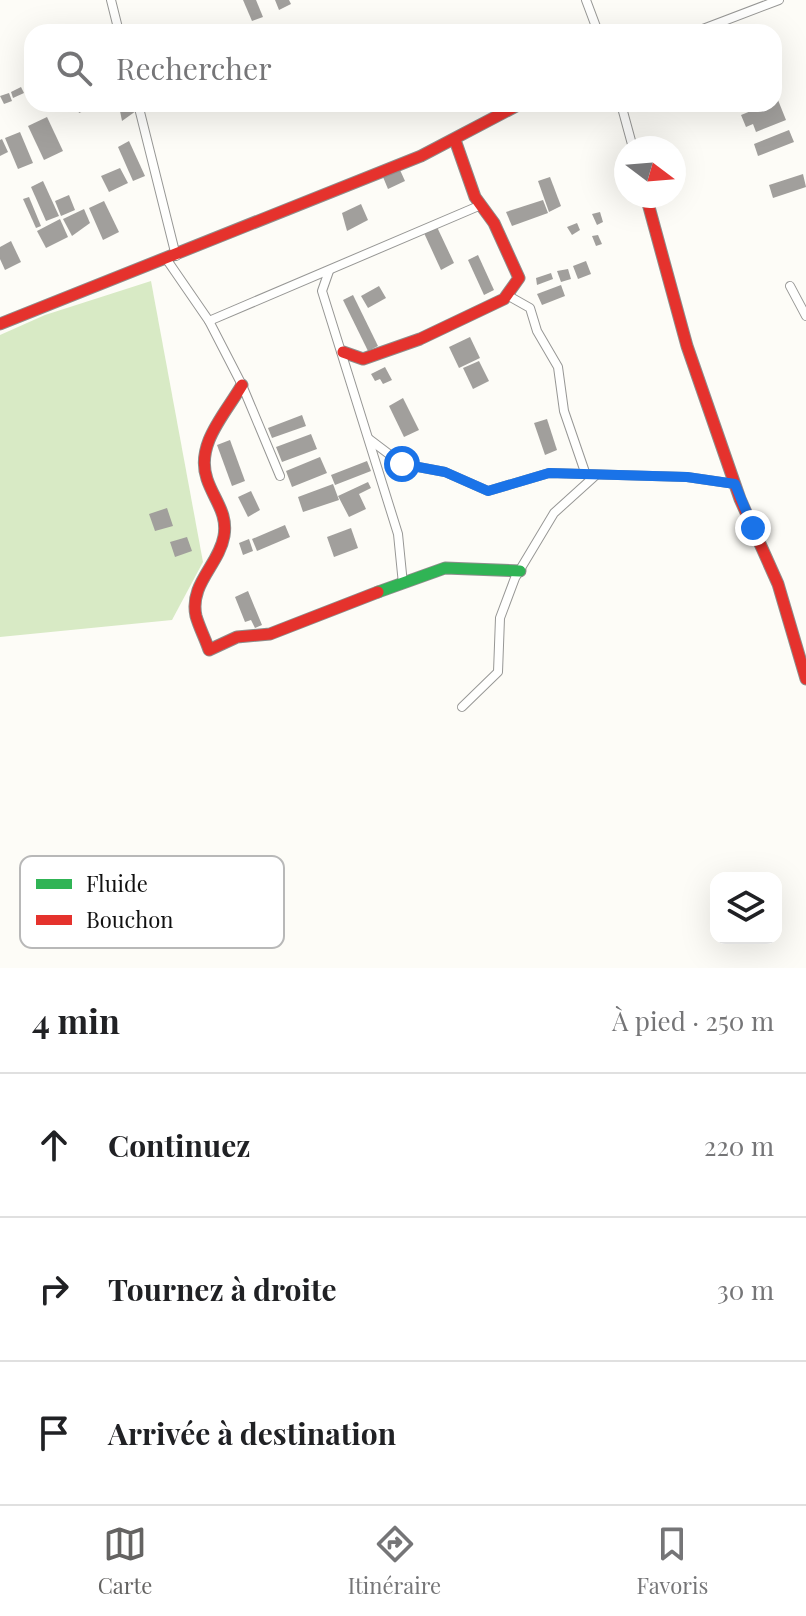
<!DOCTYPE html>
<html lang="fr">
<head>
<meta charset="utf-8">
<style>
  body { margin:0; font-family:"Playfair Display",serif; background:#f6f6f6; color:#202124 }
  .controls { position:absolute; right:24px; bottom:24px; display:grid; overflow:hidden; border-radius:16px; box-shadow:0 8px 32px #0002 }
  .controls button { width:72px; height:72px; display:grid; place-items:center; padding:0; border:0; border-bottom:2px solid #e0e0e0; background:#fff; color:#202124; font:40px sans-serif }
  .compass { position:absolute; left:614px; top:136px; width:72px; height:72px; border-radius:50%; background:#fff; box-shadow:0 8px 32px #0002; rotate:106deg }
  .stop { position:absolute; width:24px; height:24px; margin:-18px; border:6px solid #1a73e8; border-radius:50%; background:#fff }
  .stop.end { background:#1a73e8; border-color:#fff; box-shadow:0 2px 8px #0008 }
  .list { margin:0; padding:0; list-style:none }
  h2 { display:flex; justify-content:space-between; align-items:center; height:104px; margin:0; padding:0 32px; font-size:34px }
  h2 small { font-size:26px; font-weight:400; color:#757577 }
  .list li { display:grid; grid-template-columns:52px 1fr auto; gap:24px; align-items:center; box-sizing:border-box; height:144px; padding:0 32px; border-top:2px solid #e0e0e0 }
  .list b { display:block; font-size:30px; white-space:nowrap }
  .list em { font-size:26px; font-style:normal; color:#757577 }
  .icon { flex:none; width:44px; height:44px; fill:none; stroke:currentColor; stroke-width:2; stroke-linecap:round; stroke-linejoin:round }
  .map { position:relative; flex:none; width:806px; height:968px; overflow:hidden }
  .search { position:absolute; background:#fff; box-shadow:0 8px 32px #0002; left:24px; right:24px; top:24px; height:88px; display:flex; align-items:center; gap:20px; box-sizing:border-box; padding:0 28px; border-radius:24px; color:#757577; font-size:30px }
  .sheet { height:536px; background:#fff }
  nav { display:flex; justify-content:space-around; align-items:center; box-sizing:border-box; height:112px; border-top:2px solid #e0e0e0; background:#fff; font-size:22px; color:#757577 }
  nav a { display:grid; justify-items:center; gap:4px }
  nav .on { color:#646362 }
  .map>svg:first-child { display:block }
  .forest { fill:#d8eac5 }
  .building { fill:#a19f9c }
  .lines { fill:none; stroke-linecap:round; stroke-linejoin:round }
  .street-casing { stroke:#979795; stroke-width:10 }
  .fast-casing { stroke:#8e8d8b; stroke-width:13 }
  .jam-casing { stroke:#8e8d8b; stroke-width:13 }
  .street { stroke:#fffffe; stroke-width:8 }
  .fast { stroke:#30b455; stroke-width:11 }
  .jam { stroke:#e5322d; stroke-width:11 }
  .route { stroke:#1a73e8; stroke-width:10 }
  .key { fill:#fff; stroke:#b8b8b8; stroke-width:2 }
  .key-label { font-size:22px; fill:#111 }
</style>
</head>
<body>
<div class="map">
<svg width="806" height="968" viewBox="0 0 806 968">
  <rect width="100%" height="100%" fill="#fdfcf7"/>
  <path class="forest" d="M 151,281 L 203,562 L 172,620 L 0,637 L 0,335 L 45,315 Z"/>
  <g class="building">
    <path d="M 243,0 L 256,0 L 263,17 L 252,21 Z"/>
    <path d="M 275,0 L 289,0 L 291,4 L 279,10 Z"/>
    <path d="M 21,87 L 24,93 L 13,98 L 11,92 Z"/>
    <path d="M 9,93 L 12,101 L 4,104 L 0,96 Z"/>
    <path d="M 778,100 L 786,120 L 756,132 L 753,124 L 746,127 L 741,115 Z"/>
    <path d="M 89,104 L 91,108 L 79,113 L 77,106 Z"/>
    <path d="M 132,104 L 136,111 L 122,121 L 120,111 Z"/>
    <path d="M 47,117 L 63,151 L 44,160 L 28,126 Z"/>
    <path d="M 789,130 L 794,142 L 758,156 L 754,144 Z"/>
    <path d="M 20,132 L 33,163 L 18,169 L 5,138 Z"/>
    <path d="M 2,139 L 8,152 L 0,156 L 0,140 Z"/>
    <path d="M 129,141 L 145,176 L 133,181 L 118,147 Z"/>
    <path d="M 120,168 L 128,183 L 109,192 L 101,176 Z"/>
    <path d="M 400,170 L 405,181 L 388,189 L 383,177 Z"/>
    <path d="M 803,174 L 806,187 L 773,198 L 769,185 Z"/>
    <path d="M 550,177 L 561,206 L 549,212 L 538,181 Z"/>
    <path d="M 43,181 L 59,216 L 46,221 L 31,187 Z"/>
    <path d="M 69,195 L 75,210 L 61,216 L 55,201 Z"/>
    <path d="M 29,197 L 41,226 L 36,228 L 23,199 Z"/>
    <path d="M 543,200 L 548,213 L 512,226 L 506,212 Z"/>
    <path d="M 104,201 L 119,232 L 103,240 L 89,208 Z"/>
    <path d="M 361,204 L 368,220 L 347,231 L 342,213 Z"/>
    <path d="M 84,209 L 90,223 L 72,236 L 63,219 Z"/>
    <path d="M 600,212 L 603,222 L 597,225 L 592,214 Z"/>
    <path d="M 60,219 L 68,237 L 46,248 L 37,231 Z"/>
    <path d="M 577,223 L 580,230 L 572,235 L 567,227 Z"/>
    <path d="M 437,227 L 454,263 L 441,270 L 424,233 Z"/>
    <path d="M 598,235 L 602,244 L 596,246 L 592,236 Z"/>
    <path d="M 11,241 L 21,262 L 5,270 L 0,259 L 0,247 Z"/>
    <path d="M 478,255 L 494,290 L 484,295 L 468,260 Z"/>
    <path d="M 586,261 L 591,274 L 578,279 L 573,266 Z"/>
    <path d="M 568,269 L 571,279 L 561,282 L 557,271 Z"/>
    <path d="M 551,273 L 553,279 L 537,285 L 536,278 Z"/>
    <path d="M 561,285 L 565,296 L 542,305 L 537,294 Z"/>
    <path d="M 379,286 L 386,298 L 368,308 L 361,296 Z"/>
    <path d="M 353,295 L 378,346 L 368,351 L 343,300 Z"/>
    <path d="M 470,337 L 480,358 L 459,368 L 449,347 Z"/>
    <path d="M 479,361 L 489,381 L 473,389 L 463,368 Z"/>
    <path d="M 385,367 L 392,380 L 383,384 L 380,379 L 375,381 L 371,374 Z"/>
    <path d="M 403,398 L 419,430 L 404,437 L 389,406 Z"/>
    <path d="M 302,415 L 306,426 L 272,438 L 268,428 Z"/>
    <path d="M 547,419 L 557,450 L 545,455 L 534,423 Z"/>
    <path d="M 311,434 L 317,449 L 282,462 L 276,447 Z"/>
    <path d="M 230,440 L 245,481 L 232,486 L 217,445 Z"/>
    <path d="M 320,457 L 327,473 L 292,487 L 286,471 Z"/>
    <path d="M 367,461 L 371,471 L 335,485 L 331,475 Z"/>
    <path d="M 368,482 L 371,488 L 359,494 L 366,509 L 349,517 L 338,496 Z"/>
    <path d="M 333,484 L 339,500 L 303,512 L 298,497 Z"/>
    <path d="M 251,491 L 260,510 L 248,517 L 238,497 Z"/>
    <path d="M 167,508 L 173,526 L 155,531 L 149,514 Z"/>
    <path d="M 285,525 L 290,537 L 257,551 L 252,539 Z"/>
    <path d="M 351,528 L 358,548 L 334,557 L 327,537 Z"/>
    <path d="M 187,537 L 192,551 L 175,557 L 170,542 Z"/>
    <path d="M 249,539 L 253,551 L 243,555 L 239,543 Z"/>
    <path d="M 248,591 L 262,625 L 255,628 L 251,620 L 245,622 L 235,597 Z"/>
  </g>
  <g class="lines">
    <defs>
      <g id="street">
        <path d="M 111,0 L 119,32"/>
        <path d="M 586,0 L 598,32"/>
        <path d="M 695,32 L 779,0"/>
        <path d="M 138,104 L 176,256"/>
        <path d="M 621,104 L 633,148"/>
        <path d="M 167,260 L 209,321 L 242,385 L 280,476"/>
        <path d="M 329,271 L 322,291 L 398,534 L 403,584"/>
        <path d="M 790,286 L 806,316"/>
        <path d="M 507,295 L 530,308 L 537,331 L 558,367 L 564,411 L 586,475"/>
        <path d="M 209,321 L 481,205"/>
        <path d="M 369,439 L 402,464 L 445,472 L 488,491 L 549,473 L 687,477 L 735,484"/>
        <path d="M 462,707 L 498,672 L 500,618 L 515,578 L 554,513 L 596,475"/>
      </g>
      <path id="fast" d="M 378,592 L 445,568 L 520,571"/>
      <g id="jam">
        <path d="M 646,196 L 687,346 L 740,499 L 778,584 L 806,679"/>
        <path d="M 0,324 L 421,156 L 520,104"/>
        <path d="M 343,352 L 363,359 L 420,339 L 504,299 L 519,278 L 494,223 L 475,197 L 455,140"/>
        <path d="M 242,385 C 226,413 195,444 207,479 C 214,500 228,513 224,536 C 219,565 189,584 196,616 C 199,627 205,638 209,650 L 237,637 L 270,634 L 378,592"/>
      </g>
    </defs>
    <use href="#street" class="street-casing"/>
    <use href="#fast" class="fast-casing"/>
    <use href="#jam" class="jam-casing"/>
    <use href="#street" class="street"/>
    <use href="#fast" class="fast"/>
    <use href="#jam" class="jam"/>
  </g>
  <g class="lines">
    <path class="route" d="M 402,464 L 445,472 L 488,491 L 549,473 L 687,477 L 735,484 L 753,528"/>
  </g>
  <rect x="20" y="856" width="264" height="92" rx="12" class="key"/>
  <rect x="36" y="879" width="36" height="10" fill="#30b455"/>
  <rect x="36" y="915" width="36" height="10" fill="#e5322d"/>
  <g class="key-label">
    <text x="86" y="892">Fluide</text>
    <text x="86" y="928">Bouchon</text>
  </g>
</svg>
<div class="controls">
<button><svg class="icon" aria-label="layers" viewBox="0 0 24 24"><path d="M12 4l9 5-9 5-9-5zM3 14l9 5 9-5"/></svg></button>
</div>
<svg class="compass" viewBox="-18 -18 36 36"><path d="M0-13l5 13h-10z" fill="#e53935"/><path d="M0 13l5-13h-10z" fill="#757577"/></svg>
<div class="stop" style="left:402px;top:464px"></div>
<div class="stop end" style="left:753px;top:528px"></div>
<div class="search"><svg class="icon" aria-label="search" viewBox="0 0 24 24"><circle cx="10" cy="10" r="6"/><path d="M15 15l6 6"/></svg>Rechercher</div>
</div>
<section class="sheet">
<h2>4 min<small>À pied · 250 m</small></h2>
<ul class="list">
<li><svg class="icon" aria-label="ahead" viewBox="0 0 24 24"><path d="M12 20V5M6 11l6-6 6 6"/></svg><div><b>Continuez</b></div><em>220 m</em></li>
<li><svg class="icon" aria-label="right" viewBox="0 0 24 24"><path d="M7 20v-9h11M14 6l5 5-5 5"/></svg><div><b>Tournez à droite</b></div><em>30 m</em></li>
<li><svg class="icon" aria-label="arrive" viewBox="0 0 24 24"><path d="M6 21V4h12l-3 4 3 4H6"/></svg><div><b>Arrivée à destination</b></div></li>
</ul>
</section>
<nav>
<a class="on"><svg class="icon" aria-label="map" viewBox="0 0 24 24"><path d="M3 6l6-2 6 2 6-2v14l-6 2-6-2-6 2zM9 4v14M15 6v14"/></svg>Carte</a>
<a><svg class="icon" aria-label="directions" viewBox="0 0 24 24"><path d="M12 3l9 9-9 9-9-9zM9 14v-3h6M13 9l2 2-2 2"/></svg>Itinéraire</a>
<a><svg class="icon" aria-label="saved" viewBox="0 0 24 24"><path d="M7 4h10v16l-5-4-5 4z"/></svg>Favoris</a>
</nav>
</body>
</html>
